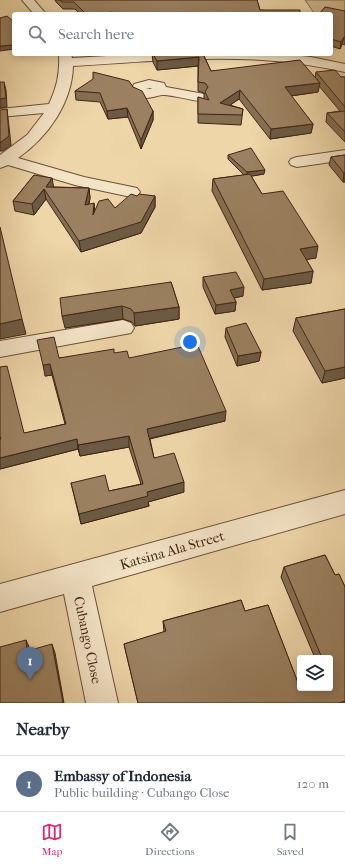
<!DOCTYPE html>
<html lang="en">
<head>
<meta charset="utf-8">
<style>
  body { margin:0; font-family:"IM FELL French Canon",serif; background:#f2f2f3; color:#1f2937 }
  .controls { position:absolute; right:12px; bottom:12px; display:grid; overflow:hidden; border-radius:4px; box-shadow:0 2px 10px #0003 }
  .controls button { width:36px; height:36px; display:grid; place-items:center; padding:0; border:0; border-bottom:1px solid #e0e1e3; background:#fff; color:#1f2937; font:20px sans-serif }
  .you { position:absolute; left:190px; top:342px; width:14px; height:14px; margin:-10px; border:3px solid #fff; border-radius:50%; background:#1a73e8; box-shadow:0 0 0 6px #1a73e833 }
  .badge { display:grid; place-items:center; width:26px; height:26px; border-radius:50%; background:#db2777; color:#fff; font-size:13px; font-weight:700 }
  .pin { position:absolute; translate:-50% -33px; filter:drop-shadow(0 1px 2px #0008) }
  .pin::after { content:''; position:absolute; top:21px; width:14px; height:12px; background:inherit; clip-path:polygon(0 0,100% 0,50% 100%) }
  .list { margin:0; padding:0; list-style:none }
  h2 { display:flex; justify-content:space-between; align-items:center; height:52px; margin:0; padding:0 16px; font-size:17px }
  h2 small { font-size:13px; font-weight:400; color:#747a83 }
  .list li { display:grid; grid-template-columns:26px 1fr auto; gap:12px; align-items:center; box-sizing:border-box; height:56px; padding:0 16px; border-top:1px solid #e0e1e3 }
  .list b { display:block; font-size:15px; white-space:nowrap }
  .list p { margin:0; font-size:13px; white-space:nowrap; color:#747a83 }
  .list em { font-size:13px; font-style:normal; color:#747a83 }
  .icon { flex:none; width:22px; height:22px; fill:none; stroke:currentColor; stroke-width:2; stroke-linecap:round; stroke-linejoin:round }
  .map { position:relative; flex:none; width:345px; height:703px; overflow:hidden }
  .search { position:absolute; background:#fff; box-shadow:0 2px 10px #0003; left:12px; right:12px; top:12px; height:44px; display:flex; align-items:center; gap:10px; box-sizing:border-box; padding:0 14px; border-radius:4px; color:#747a83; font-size:15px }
  .sheet { height:108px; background:#fff }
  nav { display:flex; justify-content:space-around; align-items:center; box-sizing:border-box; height:56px; border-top:1px solid #e0e1e3; background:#fff; font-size:11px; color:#747a83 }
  nav a { display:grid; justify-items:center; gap:2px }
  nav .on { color:#db2777 }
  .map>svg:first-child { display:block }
  .green { fill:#d1b890; stroke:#896e52 }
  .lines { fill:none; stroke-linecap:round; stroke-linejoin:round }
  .minor-casing { stroke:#6c5039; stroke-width:2 }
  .minor { fill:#f4e4c7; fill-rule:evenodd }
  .wall { fill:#856f53; stroke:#412414 }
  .shaded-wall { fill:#6c5a44; stroke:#412414 }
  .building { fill:#9b8161; stroke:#412414 }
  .labels { text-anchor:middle; stroke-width:3; stroke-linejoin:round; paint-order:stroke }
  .near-street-label { font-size:14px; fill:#412414; stroke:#f4e4c7 }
</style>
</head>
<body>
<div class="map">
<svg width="345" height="703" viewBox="0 0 345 703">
  <rect width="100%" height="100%" fill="#eed6a9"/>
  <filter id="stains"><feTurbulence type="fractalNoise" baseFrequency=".005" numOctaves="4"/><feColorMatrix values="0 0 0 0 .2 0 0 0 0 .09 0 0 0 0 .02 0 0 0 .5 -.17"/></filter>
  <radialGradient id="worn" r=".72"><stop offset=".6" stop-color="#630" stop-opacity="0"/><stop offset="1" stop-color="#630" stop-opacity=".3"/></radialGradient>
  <path class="green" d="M 305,0 L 345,0 L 345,15 L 314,13 Z"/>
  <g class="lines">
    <defs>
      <g id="minor">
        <path d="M 22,0 L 34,0 L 46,14 L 34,14 Z"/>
        <path d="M 59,54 L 71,54 L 72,58 L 142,54 L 282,54 L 311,57 L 345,64 L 345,72 C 322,67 299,63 276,61 C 209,55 140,62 73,66 C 72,103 48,137 18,158 L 84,177 L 137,188 L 140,192 L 137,196 L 131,197 L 75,185 L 8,165 L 0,168 L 0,155 L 27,135 L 44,113 L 0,117 L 0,109 L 49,104 C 57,87 60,73 59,54 Z"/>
        <path d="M 149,80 L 164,83 L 166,87 L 204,94 L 206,97 L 204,100 L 199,101 C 191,100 168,94 162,95 C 150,97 140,103 131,90 L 134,84 ZM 150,88 L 152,89 L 146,89 Z"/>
        <path d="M 345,150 L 345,160 L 297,167 L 291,165 L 289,162 L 291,159 L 297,157 Z"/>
        <path d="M 123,320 L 131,323 L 134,328 L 131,333 L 0,357 L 0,341 Z"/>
        <path d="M 345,490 L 345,514 L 92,586 L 118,703 L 86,703 L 64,594 L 0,612 L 0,584 Z"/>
      </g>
    </defs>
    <use href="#minor" class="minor-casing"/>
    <use href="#minor" class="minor"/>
  </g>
  <g class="wall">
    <path d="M 55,0 L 257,0 L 260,10 L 300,14 L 80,14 L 75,9 L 63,9 L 56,2 Z"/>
    <path d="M 345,11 L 345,45 L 342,44 L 340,49 L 331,46 L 331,14 Z"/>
    <path d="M 152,54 L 203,54 L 211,71 L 315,78 L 316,72 L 341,77 L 345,77 L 345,142 L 326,122 L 327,113 L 340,111 L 319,86 L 318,92 L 291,96 L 313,124 L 311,133 L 270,139 L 239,99 L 230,105 L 243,109 L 241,125 L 198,123 L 198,97 L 204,99 L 204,93 L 198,91 L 198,66 L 157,70 L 153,62 Z"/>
    <path d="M 133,87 L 153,111 L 153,120 L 141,149 L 128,117 L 108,119 L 100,102 L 76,100 L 75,91 Z"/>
    <path d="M 228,155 L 264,174 L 251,176 L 262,194 L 316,258 L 306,259 L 313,271 L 311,283 L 262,290 L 212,191 L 213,179 L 244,175 L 228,159 Z"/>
    <path d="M 345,155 L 345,182 L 343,182 L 329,165 L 331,157 Z"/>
    <path d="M 34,175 L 54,187 L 89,188 L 90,198 L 89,204 L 95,211 L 115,208 L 137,196 L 155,196 L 155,207 L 141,233 L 81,252 L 46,199 L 34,215 L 15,211 L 13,201 Z"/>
    <path d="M 203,277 L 243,296 L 234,298 L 236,302 L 235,311 L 215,314 L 203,287 Z"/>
    <path d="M 171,282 L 179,307 L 179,319 L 135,326 L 132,322 L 123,319 L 65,328 Z"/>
    <path d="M 345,309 L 345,378 L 322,383 L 293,331 L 296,318 Z"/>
    <path d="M 226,328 L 261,352 L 259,361 L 237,366 L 225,337 Z"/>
    <path d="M 114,353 L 129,358 L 225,421 L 150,439 L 154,458 L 184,492 L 148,502 L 149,506 L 81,524 L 71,483 L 109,491 L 141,484 L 129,447 L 80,456 L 78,449 L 0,469 L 0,439 L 65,424 L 52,375 L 45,376 L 59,358 Z"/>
    <path d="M 325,555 L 335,575 L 339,574 L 345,587 L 345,703 L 138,703 L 126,653 L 124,644 L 164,632 L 163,621 L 241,600 L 245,611 L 268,605 L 300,688 L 330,688 L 330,658 L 315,658 L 281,577 L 284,567 Z"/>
  </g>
  <g class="shaded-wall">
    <path d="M 112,12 L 112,14 L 101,14 Z"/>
    <path d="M 344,37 L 342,44 L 340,49 L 341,42 Z"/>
    <path d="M 14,45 L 14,49 L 0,51 L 0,46 Z"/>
    <path d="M 199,57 L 198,66 L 157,70 L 157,61 Z"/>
    <path d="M 4,82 L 6,90 L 7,107 L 0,108 L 0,99 Z"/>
    <path d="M 320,83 L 318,92 L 283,97 L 285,87 Z"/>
    <path d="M 240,90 L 239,99 L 220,112 L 220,103 Z"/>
    <path d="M 127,108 L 128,117 L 108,119 L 107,111 Z"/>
    <path d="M 7,109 L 11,145 L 3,151 L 0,151 L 0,142 Z"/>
    <path d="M 153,111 L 153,120 L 141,149 L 141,140 Z"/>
    <path d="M 313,124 L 311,133 L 270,139 L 271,129 Z"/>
    <path d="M 265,170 L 264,174 L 247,177 L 247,172 Z"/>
    <path d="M 344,173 L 345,173 L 345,182 L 343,182 Z"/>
    <path d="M 52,178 L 54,189 L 46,187 Z"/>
    <path d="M 89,188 L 90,198 L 86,216 L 85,205 Z"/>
    <path d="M 44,189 L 46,199 L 34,215 L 32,204 Z"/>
    <path d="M 155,196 L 155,207 L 141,233 L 81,252 L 79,241 Z"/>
    <path d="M 94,203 L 95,213 L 93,215 Z"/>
    <path d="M 318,246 L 316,258 L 298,261 L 300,249 Z"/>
    <path d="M 313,271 L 311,283 L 262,290 L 264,279 Z"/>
    <path d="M 244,287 L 243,296 L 229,299 L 230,290 Z"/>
    <path d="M 236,302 L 235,311 L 215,314 L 216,305 Z"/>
    <path d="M 122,306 L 123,319 L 65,328 L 62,316 Z"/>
    <path d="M 179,307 L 179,319 L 135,326 L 134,313 Z"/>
    <path d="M 22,319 L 26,334 L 0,339 L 0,324 Z"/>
    <path d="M 261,352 L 259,361 L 237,366 L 238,356 Z"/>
    <path d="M 50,364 L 52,375 L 45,376 L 43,365 Z"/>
    <path d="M 345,367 L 345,378 L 322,383 L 325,371 Z"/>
    <path d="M 226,411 L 225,421 L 147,439 L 147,429 Z"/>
    <path d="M 129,436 L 129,447 L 80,456 L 78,445 Z"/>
    <path d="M 77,439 L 78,449 L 0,469 L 0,458 Z"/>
    <path d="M 184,482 L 184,492 L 148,502 L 149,506 L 81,524 L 79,514 L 147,492 Z"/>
    <path d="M 26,640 L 30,649 L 31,660 L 27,651 Z"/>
    <path d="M 52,644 L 55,653 L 64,703 L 63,703 Z"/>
  </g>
  <g class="building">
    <path d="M 60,0 L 257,0 L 260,10 L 300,10 L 300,14 L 112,14 L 112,12 L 101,14 L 86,14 L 74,2 L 63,2 Z"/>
    <path d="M 325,7 L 345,11 L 345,37 L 344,37 L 341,42 L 331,39 L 331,14 L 319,14 Z"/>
    <path d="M 7,16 L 14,22 L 14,45 L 0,46 L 0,18 Z"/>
    <path d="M 153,54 L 203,54 L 211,71 L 300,60 L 320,83 L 285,87 L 313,124 L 271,129 L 240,90 L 220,103 L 243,109 L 242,115 L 198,114 L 198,97 L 209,100 L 205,92 L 208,87 L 205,83 L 198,82 L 199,57 L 157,61 Z"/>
    <path d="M 335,70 L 341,77 L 345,77 L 345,107 L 316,72 Z"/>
    <path d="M 93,72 L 129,81 L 133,87 L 142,91 L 153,111 L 141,140 L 127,108 L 107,111 L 100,93 L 75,91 L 93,79 Z"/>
    <path d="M 0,82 L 4,82 L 6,98 L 0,99 Z"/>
    <path d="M 7,109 L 9,136 L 1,142 L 0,142 L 0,110 Z"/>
    <path d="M 345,111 L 345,132 L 327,113 Z"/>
    <path d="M 251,148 L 265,170 L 247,172 L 228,155 Z"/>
    <path d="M 345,155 L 345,173 L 344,173 L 331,157 Z"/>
    <path d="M 250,174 L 262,194 L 283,191 L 318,246 L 300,249 L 313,271 L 264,279 L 213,179 Z"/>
    <path d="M 34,175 L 52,178 L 46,187 L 89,188 L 85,205 L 94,203 L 93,215 L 99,201 L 108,199 L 115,208 L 131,194 L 137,196 L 139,194 L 155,196 L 141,222 L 79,241 L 44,189 L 32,204 L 13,201 Z"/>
    <path d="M 0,227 L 22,319 L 0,324 Z"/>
    <path d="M 236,272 L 244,287 L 230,290 L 236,302 L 216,305 L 203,277 Z"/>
    <path d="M 171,282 L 179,307 L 134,313 L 131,309 L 122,306 L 62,316 L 60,298 Z"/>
    <path d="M 345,309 L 345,367 L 325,371 L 296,318 Z"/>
    <path d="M 246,323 L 261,352 L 238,356 L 226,328 Z"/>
    <path d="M 54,337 L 59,358 L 114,349 L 114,353 L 127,351 L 129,358 L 197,344 L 226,411 L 147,429 L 154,458 L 174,453 L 184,482 L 147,492 L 148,496 L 79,514 L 71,483 L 105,475 L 109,491 L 143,484 L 129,436 L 78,445 L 77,439 L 0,458 L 0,439 L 1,439 L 0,436 L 0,367 L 7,366 L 24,433 L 66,424 L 50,364 L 43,365 L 37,340 Z"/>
    <path d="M 325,555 L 335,575 L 339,574 L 345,587 L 345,701 L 339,703 L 138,703 L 124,644 L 166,631 L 163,621 L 241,600 L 245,611 L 268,605 L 300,688 L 330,688 L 330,658 L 322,658 L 284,567 Z"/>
    <path d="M 26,640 L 27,651 L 52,644 L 63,703 L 0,703 L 0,647 Z"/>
  </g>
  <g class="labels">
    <g class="near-street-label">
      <text transform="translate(172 550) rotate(-16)" y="5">Katsina Ala Street</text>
      <text transform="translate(88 640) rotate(78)" y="5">Cubango Close</text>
    </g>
  </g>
  <rect width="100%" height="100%" filter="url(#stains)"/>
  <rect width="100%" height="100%" fill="url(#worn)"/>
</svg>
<div class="controls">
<button><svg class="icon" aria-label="layers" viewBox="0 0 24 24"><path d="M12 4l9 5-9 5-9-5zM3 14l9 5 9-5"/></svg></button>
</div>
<div class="you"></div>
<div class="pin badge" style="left:30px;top:680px;background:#5c6f8a">1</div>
<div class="search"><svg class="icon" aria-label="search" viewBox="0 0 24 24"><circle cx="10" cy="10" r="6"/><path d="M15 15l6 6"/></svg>Search here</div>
</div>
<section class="sheet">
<h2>Nearby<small></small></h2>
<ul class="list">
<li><span class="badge" style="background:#5c6f8a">1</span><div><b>Embassy of Indonesia</b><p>Public building · Cubango Close</p></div><em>120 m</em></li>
</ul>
</section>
<nav>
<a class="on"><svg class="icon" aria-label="map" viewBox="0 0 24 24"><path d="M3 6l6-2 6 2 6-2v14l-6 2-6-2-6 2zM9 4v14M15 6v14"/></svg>Map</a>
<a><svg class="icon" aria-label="directions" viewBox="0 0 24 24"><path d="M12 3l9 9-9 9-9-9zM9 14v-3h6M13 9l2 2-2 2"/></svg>Directions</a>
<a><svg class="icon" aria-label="saved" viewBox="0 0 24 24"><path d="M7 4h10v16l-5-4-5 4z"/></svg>Saved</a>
</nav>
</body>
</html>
